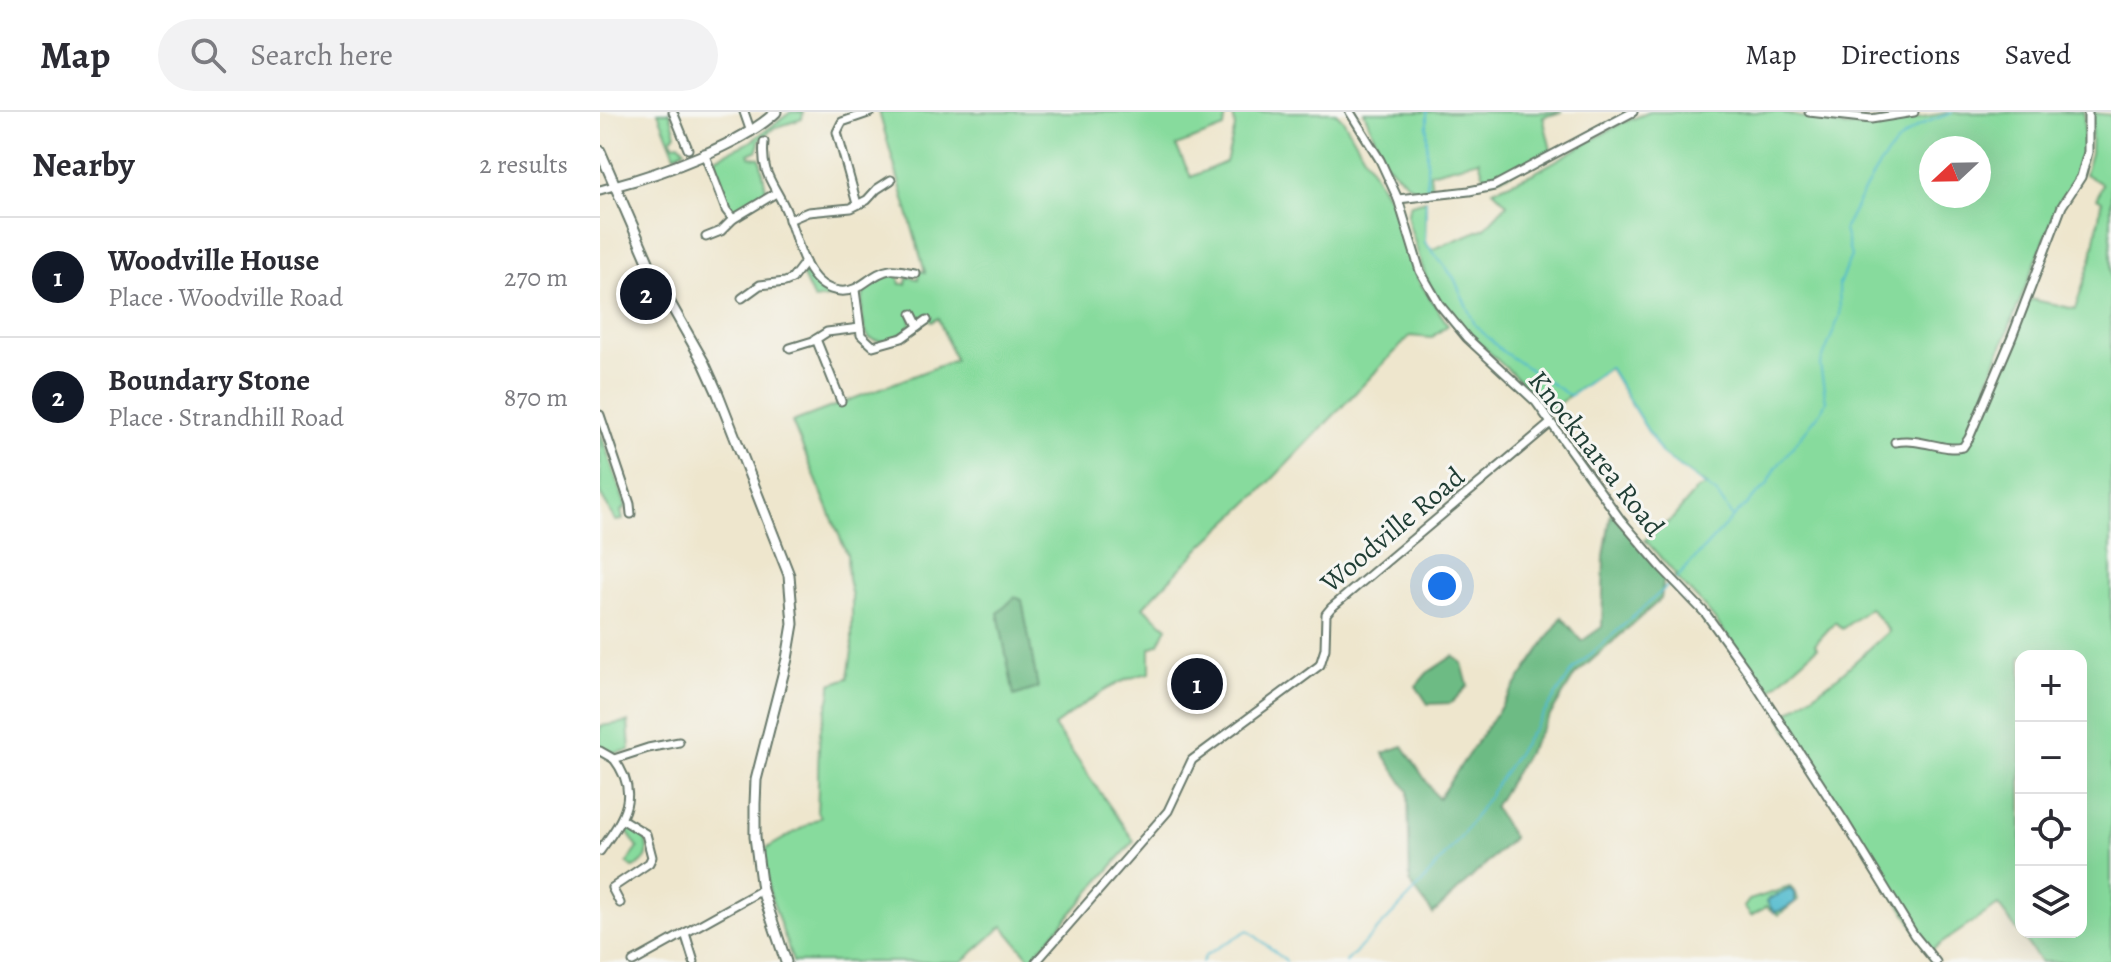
<!DOCTYPE html>
<html lang="en">
<head>
<meta charset="utf-8">
<style>
  body { margin:0; font-family:Alegreya,serif; background:#f2f2f3; color:#2b2b33 }
  .controls { position:absolute; right:24px; bottom:24px; display:grid; overflow:hidden; border-radius:16px; box-shadow:0 8px 32px #0002 }
  .controls button { width:72px; height:72px; display:grid; place-items:center; padding:0; border:0; border-bottom:2px solid #e1e1e2; background:#fff; color:#2b2b33; font:40px sans-serif }
  .compass { position:absolute; left:1319px; top:24px; width:72px; height:72px; border-radius:50%; background:#fff; box-shadow:0 8px 32px #0002; rotate:248deg }
  .you { position:absolute; left:842px; top:474px; width:28px; height:28px; margin:-20px; border:6px solid #fff; border-radius:50%; background:#1a73e8; box-shadow:0 0 0 12px #1a73e833 }
  .badge { display:grid; place-items:center; width:52px; height:52px; border-radius:50%; background:#111827; color:#fff; font-size:26px; font-weight:700 }
  .pin { position:absolute; translate:-50% -50%; border:4px solid #fff; box-shadow:0 2px 8px #0006 }
  .list { margin:0; padding:0; list-style:none }
  h2 { display:flex; justify-content:space-between; align-items:center; height:104px; margin:0; padding:0 32px; font-size:34px }
  h2 small { font-size:26px; font-weight:400; color:#7c7c81 }
  .list li { display:grid; grid-template-columns:52px 1fr auto; gap:24px; align-items:center; box-sizing:border-box; height:120px; padding:0 32px; border-top:2px solid #e1e1e2 }
  .list b { display:block; font-size:30px; white-space:nowrap }
  .list p { margin:0; font-size:26px; white-space:nowrap; color:#7c7c81 }
  .list em { font-size:26px; font-style:normal; color:#7c7c81 }
  .icon { flex:none; width:44px; height:44px; fill:none; stroke:currentColor; stroke-width:2; stroke-linecap:round; stroke-linejoin:round }
  .map { position:relative; flex:none; width:1511px; height:850px; overflow:hidden }
  header { display:flex; align-items:center; gap:48px; box-sizing:border-box; height:112px; padding:0 40px; background:#fff; border-bottom:2px solid #e1e1e2 }
  header strong { font-size:38px }
  nav { display:flex; gap:44px; margin-inline-start:auto; font-size:28px }
  .search { width:560px; height:72px; background:#f2f2f3; display:flex; align-items:center; gap:20px; box-sizing:border-box; padding:0 28px; border-radius:44px; color:#7c7c81; font-size:30px }
  main { display:flex }
  aside { flex:1; background:#fff }
  .map>svg:first-child { display:block }
  .green { fill:#87db9d; stroke:#538c68; stroke-width:2; fill-rule:evenodd }
  .forest { fill:#6dbb84; stroke:#467c5c; stroke-width:2 }
  .water { fill:#50bacd; stroke:#387c80; stroke-width:2 }
  .lines { fill:none; stroke-linecap:round; stroke-linejoin:round }
  .stream { stroke:#50bacd; stroke-width:2 }
  .minor-casing { stroke:#67786a; stroke-width:11 }
  .major-casing { stroke:#67786a; stroke-width:13 }
  .minor { stroke:#fff; stroke-width:7 }
  .major { stroke:#fff; stroke-width:9 }
  .labels { text-anchor:middle; stroke-width:6; stroke-linejoin:round; paint-order:stroke }
  .street-label { font-size:28px; fill:#1f3d34; stroke:#f6f6f2 }
</style>
</head>
<body>
<header>
<strong>Map</strong>
<div class="search"><svg class="icon" aria-label="search" viewBox="0 0 24 24"><circle cx="10" cy="10" r="6"/><path d="M15 15l6 6"/></svg>Search here</div>
<nav><a>Map</a><a>Directions</a><a>Saved</a></nav>
</header>
<main>
<aside>
<h2>Nearby<small>2 results</small></h2>
<ul class="list">
<li><span class="badge">1</span><div><b>Woodville House</b><p>Place · Woodville Road</p></div><em>270 m</em></li>
<li><span class="badge">2</span><div><b>Boundary Stone</b><p>Place · Strandhill Road</p></div><em>870 m</em></li>
</ul>
</aside>
<div class="map">
<svg width="1511" height="850" viewBox="0 0 1511 850">
  <rect width="100%" height="100%" fill="#f6f6f2"/>
  <filter id="ink" filterUnits="userSpaceOnUse"><feTurbulence type="fractalNoise" baseFrequency=".0125" numOctaves="2"/><feDisplacementMap in="SourceGraphic" scale="16" xChannelSelector="R" yChannelSelector="G"/><feConvolveMatrix kernelMatrix="1 2 1 2 8 2 1 2 1" color-interpolation-filters="sRGB"/></filter>
  <filter id="wash" filterUnits="userSpaceOnUse"><feTurbulence type="fractalNoise" baseFrequency=".006" numOctaves="4" result="noise"/><feDisplacementMap in="SourceGraphic" scale="32" xChannelSelector="R" yChannelSelector="G"/><feGaussianBlur stdDeviation="1.8" result="paint"/><feColorMatrix in="noise" values="0 0 0 0 0 0 0 0 0 0 0 0 0 0 0 0 0 1.4 0 .05"/><feComposite in="paint" operator="in"/></filter>
  <g filter="url(#wash)">
    <rect width="100%" height="100%" fill="#eee6cd"/>
    <g class="green">
      <path d="M 58,0 L 70,0 L 76,22 L 71,27 L 73,32 L 79,31 L 85,38 L 75,43 Z"/>
      <path d="M 191,0 L 203,0 L 202,7 L 174,16 L 159,29 L 158,38 L 149,42 L 150,45 L 160,46 L 167,82 L 147,96 L 132,100 L 114,57 L 115,46 L 150,30 Z"/>
      <path d="M 279,0 L 626,0 L 624,16 L 576,34 L 591,65 L 626,50 L 635,16 L 633,0 L 735,0 L 744,9 L 791,90 L 819,169 L 848,213 L 831,226 L 810,224 L 661,379 L 603,433 L 543,495 L 567,515 L 559,532 L 550,536 L 550,561 C 515,566 482,594 454,614 L 534,729 L 431,848 L 403,814 L 362,850 L 193,850 L 169,779 L 164,738 L 221,705 L 217,699 C 219,673 217,648 220,622 C 222,605 232,589 231,572 L 248,566 L 252,539 L 252,484 L 248,467 L 247,442 L 192,310 L 355,248 L 338,206 L 332,210 L 326,203 L 319,207 L 310,203 L 312,215 C 299,224 284,234 269,226 C 264,218 263,212 262,202 C 261,173 269,166 297,159 L 300,172 L 306,172 L 307,166 L 310,165 L 318,167 L 319,159 L 325,160 Z"/>
      <path d="M 764,0 L 962,0 L 943,5 L 951,38 L 910,62 L 886,70 L 879,48 L 830,61 L 832,78 L 818,81 L 786,52 Z"/>
      <path d="M 1050,0 L 1178,0 L 1245,15 L 1283,12 L 1346,1 L 1484,0 L 1484,45 L 1479,64 L 1458,94 L 1387,271 L 1395,273 L 1430,187 L 1475,197 L 1492,145 L 1502,89 L 1497,86 L 1502,72 L 1485,62 L 1491,41 L 1492,1 L 1511,3 L 1511,850 L 1441,850 L 1398,793 L 1330,839 L 1181,606 L 1240,563 L 1289,519 L 1270,496 L 1242,517 L 1235,510 L 1215,532 L 1217,536 L 1166,582 C 1142,544 1109,493 1074,465 L 1076,463 L 1045,428 L 1073,406 L 1097,377 L 1107,374 L 1062,342 L 1009,256 L 948,299 C 912,254 860,224 830,173 C 822,159 818,142 814,127 C 810,115 804,103 811,92 L 826,88 L 825,130 L 831,138 L 885,116 L 907,92 L 893,78 L 934,61 L 1022,11 ZM 1331,36 L 1379,36 L 1379,84 L 1331,84 ZM 1421,544 L 1481,544 L 1481,820 L 1421,820 Z"/>
      <path d="M 202,162 L 207,162 L 227,181 L 242,184 L 214,188 Z"/>
      <path d="M 0,319 L 26,395 L 21,399 L 23,408 L 16,409 L 0,382 Z"/>
      <path d="M 28,610 L 30,638 L 15,641 L 0,635 L 0,614 Z"/>
      <path d="M 28,713 L 45,724 C 49,742 50,748 33,756 L 27,751 L 38,736 L 25,717 Z"/>
      <path d="M 1190,775 L 1196,781 L 1198,788 L 1179,803 L 1166,795 L 1151,804 L 1144,795 L 1149,788 Z"/>
    </g>
    <g class="forest">
      <path d="M 1011,400 L 1064,464 L 1061,487 L 975,563 L 894,695 L 913,726 L 833,802 L 810,771 L 808,679 L 783,641 L 803,634 L 838,687 L 962,505 L 982,529 L 1002,515 L 1004,445 Z"/>
      <path d="M 415,485 L 422,488 L 438,576 L 414,584 L 398,501 Z"/>
      <path d="M 853,544 L 862,551 L 868,574 L 851,591 L 828,592 L 816,574 L 827,561 Z"/>
    </g>
    <path class="water" d="M 1190,777 L 1195,782 L 1195,790 L 1182,798 L 1174,800 L 1167,790 L 1169,787 Z"/>
    <g class="lines">
      <g class="stream">
        <path d="M 827,0 L 827,80"/>
        <path d="M 826,88 L 825,130 L 854,166 L 875,213 L 902,239 L 970,284 L 1009,255 L 1062,342 L 1117,382 L 1132,404"/>
        <path d="M 1076,467 L 1133,405 L 1167,373 L 1176,356 L 1222,298 L 1226,289 L 1220,253 L 1240,203 L 1239,172 L 1251,144 L 1244,118 C 1261,84 1283,36 1317,15 C 1328,9 1341,5 1352,1"/>
        <path d="M 602,850 L 606,843 L 648,818 L 687,850"/>
        <path d="M 746,850 L 814,780 L 861,725 L 973,558 L 1071,471"/>
      </g>
    </g>
  </g>
  <g filter="url(#ink)">
    <g class="lines">
      <defs>
        <g id="minor">
          <path d="M 73,0 L 88,37"/>
          <path d="M 144,0 L 151,20"/>
          <path d="M 750,0 L 780,48 L 798,87 L 820,159 L 839,192 L 867,226 L 936,290 L 1020,407 L 1062,456 L 1106,502 L 1145,556 L 1246,712 L 1314,823 L 1336,850"/>
          <path d="M 1209,0 L 1271,7 L 1314,0"/>
          <path d="M 164,30 C 161,61 172,69 184,94 C 197,120 202,176 240,179 C 261,181 270,161 290,158 C 298,157 307,160 315,161"/>
          <path d="M 104,41 L 126,98 L 133,107"/>
          <path d="M 0,78 L 14,74"/>
          <path d="M 798,87 L 869,79 L 894,74 L 1033,0"/>
          <path d="M 257,92 L 237,20 L 242,10 L 271,0"/>
          <path d="M 189,108 L 208,100 L 251,96 L 267,88 L 277,77 L 291,68"/>
          <path d="M 106,125 L 121,119 L 133,107 L 176,81"/>
          <path d="M 255,178 L 261,223 L 273,234 L 302,226 L 327,208"/>
          <path d="M 142,186 L 160,173 L 185,170 L 192,167 L 205,150"/>
          <path d="M 312,202 L 318,214"/>
          <path d="M 216,227 L 241,289"/>
          <path d="M 190,236 L 213,229 L 227,220 L 260,216"/>
          <path d="M 0,303 L 30,392 L 31,402"/>
          <path d="M 1295,330 C 1321,325 1343,340 1363,335 L 1369,326 L 1412,225 L 1462,94 L 1481,65 L 1488,40 L 1488,0"/>
          <path d="M 0,639 L 14,647"/>
          <path d="M 0,739 C 22,708 42,684 14,647 L 48,636 L 79,630"/>
          <path d="M 20,791 L 12,776 L 49,751 L 52,745 L 46,722 L 23,708"/>
          <path d="M 85,821 L 94,850"/>
          <path d="M 33,850 L 162,778"/>
          <path d="M 436,850 L 568,699 L 592,648 L 720,553 L 725,537 L 726,502 L 731,496 L 951,311"/>
        </g>
        <g id="major">
          <path d="M 0,39 L 53,161 L 104,251 L 118,282 L 189,463 L 193,512 L 187,547 L 156,668 L 155,692 L 155,725 L 162,778 L 186,850"/>
          <path d="M 14,74 C 60,62 143,32 176,0"/>
        </g>
      </defs>
      <use href="#minor" class="minor-casing"/>
      <use href="#major" class="major-casing"/>
      <use href="#minor" class="minor"/>
      <use href="#major" class="major"/>
    </g>
  </g>
  <g class="labels">
    <g class="street-label">
      <text transform="translate(997 341) rotate(52)" y="10">Knocknarea Road</text>
      <text transform="translate(792 417) rotate(-40)" y="10">Woodville Road</text>
    </g>
  </g>
</svg>
<div class="controls">
<button>+</button>
<button>−</button>
<button><svg class="icon" aria-label="locate" viewBox="0 0 24 24"><circle cx="12" cy="12" r="6"/><path d="M12 2v4M12 18v4M2 12h4M18 12h4"/></svg></button>
<button><svg class="icon" aria-label="layers" viewBox="0 0 24 24"><path d="M12 4l9 5-9 5-9-5zM3 14l9 5 9-5"/></svg></button>
</div>
<svg class="compass" viewBox="-18 -18 36 36"><path d="M0-13l5 13h-10z" fill="#e53935"/><path d="M0 13l5-13h-10z" fill="#7c7c81"/></svg>
<div class="you"></div>
<div class="pin badge" style="left:597px;top:572px">1</div>
<div class="pin badge" style="left:46px;top:182px">2</div>
</div>
</main>
</body>
</html>
